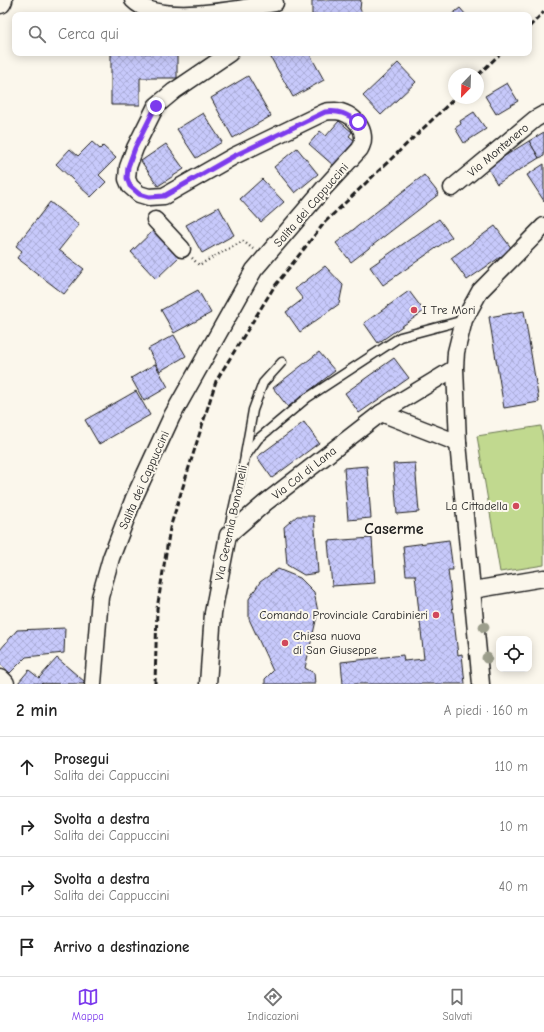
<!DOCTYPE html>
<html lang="it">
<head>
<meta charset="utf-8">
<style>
  body { margin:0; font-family:"Comic Neue",sans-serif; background:#f2f2f2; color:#222 }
  .controls { position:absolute; right:12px; bottom:12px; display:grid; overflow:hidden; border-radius:8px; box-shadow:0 2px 10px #0003 }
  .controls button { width:36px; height:36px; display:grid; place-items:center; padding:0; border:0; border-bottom:1px solid #e0e0e0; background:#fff; color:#222; font:20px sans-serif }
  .compass { position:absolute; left:448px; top:68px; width:36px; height:36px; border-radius:50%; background:#fff; box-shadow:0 2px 10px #0003; rotate:203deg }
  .stop { position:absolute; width:12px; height:12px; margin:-9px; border:3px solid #7c3aed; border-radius:50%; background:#fff }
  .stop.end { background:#7c3aed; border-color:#fff; box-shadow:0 1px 4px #0008 }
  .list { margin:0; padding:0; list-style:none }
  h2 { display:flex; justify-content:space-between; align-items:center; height:52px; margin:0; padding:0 16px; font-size:17px }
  h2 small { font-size:13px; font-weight:400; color:#767676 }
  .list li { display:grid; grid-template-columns:26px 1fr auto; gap:12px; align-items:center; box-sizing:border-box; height:60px; padding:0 16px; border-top:1px solid #e0e0e0 }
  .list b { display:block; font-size:15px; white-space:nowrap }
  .list p { margin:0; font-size:13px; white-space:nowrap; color:#767676 }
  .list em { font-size:13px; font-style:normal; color:#767676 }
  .icon { flex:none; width:22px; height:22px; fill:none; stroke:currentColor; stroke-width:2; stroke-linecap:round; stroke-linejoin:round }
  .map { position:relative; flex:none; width:544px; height:684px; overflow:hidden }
  .search { position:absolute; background:#fff; box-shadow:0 2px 10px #0003; left:12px; right:12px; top:12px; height:44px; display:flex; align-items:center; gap:10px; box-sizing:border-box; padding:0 14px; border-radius:8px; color:#767676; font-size:15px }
  .sheet { height:292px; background:#fff }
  nav { display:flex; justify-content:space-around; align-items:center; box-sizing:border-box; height:56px; border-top:1px solid #e0e0e0; background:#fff; font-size:11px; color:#767676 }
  nav a { display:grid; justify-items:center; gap:2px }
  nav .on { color:#7c3aed }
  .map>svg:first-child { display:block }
  .pitch { fill:#c1d98f; stroke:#6e7a56 }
  .building { fill:url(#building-cross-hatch); stroke:#1c1c1c }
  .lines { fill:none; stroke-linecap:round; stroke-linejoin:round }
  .lane-casing { stroke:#1c1c1c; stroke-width:11 }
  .street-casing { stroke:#1c1c1c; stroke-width:19 }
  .secondary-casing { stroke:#1c1c1c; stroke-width:25 }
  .path { stroke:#1c1c1c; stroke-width:2.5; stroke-dasharray:1 3; stroke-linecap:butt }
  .lane { stroke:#fbf7ec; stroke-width:8 }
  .street { stroke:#fbf7ec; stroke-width:16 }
  .secondary { stroke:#fbf7ec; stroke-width:22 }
  .rail { stroke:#1c1c1c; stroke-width:3; stroke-dasharray:6 3; stroke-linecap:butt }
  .tree { fill:#9c9e8c }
  .route { stroke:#7c3aed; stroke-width:5 }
  .poi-dot { fill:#d1495b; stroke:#fbf7ec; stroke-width:1.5 }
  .labels { text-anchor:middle; stroke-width:4; stroke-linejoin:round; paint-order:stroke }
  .street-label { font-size:12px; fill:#1c1c1c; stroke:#fbf7ec }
  .poi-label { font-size:12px; fill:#1c1c1c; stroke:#fbf7ec; text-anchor:start }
  .district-label { font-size:16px; font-weight:bold; fill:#1c1c1c; stroke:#fbf7ec }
</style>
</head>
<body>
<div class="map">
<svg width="544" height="684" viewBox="0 0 544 684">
  <defs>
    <pattern id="building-cross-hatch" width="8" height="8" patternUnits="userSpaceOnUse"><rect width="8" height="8" fill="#c7c9fb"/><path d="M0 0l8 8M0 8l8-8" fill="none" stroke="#aaacd7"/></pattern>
  </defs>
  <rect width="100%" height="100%" fill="#fbf7ec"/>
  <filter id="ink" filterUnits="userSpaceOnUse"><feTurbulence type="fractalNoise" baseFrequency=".025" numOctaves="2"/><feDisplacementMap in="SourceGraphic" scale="8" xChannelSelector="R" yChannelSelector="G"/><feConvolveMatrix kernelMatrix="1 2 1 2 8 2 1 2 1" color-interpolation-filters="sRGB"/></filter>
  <g filter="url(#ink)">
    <path class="pitch" d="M 541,426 L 544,446 L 544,565 L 500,572 L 477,436 Z"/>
    <g class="building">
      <path d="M 312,0 L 361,0 L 360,9 L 363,15 L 312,15 Z"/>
      <path d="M 460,8 L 466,15 L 451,15 Z"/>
      <path d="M 111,53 L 177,53 L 177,78 L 140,78 L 140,105 L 111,105 Z"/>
      <path d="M 275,53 L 309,53 L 324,80 L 293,97 L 270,56 Z"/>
      <path d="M 398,63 L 416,82 L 381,115 L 363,96 Z"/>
      <path d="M 248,76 L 271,116 L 233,138 L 211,98 Z"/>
      <path d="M 507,83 L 518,101 L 496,114 L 485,96 Z"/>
      <path d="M 474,112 L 486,129 L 464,143 L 455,128 L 461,124 L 460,121 Z"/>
      <path d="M 203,113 L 222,142 L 196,158 L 177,129 Z"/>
      <path d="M 339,121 L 352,132 L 349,136 L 355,141 L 334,166 L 309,144 L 320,131 L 326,136 Z"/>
      <path d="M 544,132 L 544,156 L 539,158 L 529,141 Z"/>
      <path d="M 529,141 L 539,158 L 497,184 L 487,167 Z"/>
      <path d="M 92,142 L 100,149 L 103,146 L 116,158 L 99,175 L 106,182 L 91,197 L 56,164 L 70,149 L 78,156 Z"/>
      <path d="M 166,144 L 184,169 L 158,186 L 141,161 Z"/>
      <path d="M 297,148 L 318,174 L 295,193 L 274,167 Z"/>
      <path d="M 544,164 L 544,201 L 527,175 Z"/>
      <path d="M 424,175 L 439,194 L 351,262 L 336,243 Z"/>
      <path d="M 262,179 L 284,202 L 261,222 L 240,199 Z"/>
      <path d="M 50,202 L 79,225 L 59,250 L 84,269 L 64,294 L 17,258 L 22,251 L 16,246 Z"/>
      <path d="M 219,207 L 234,235 L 202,253 L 186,225 Z"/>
      <path d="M 439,219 L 452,237 L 383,285 L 370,267 Z"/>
      <path d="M 495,226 L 512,249 L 467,280 L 451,258 Z"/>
      <path d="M 155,229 L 181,255 L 156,279 L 131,252 Z"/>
      <path d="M 325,266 L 343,285 L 339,304 L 300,332 L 286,312 L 303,299 L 295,289 Z"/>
      <path d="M 198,290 L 211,313 L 174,333 L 161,310 Z"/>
      <path d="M 409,291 L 424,311 L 378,343 L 364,323 Z"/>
      <path d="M 524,311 L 539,402 L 504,408 L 489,317 Z"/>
      <path d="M 174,335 L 186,356 L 160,371 L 148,349 Z"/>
      <path d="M 319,352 L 335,371 L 288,407 L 273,388 Z"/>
      <path d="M 394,358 L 409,378 L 359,413 L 345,393 Z"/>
      <path d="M 155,364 L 168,387 L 144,401 L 131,378 Z"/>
      <path d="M 136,391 L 150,415 L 99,444 L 85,420 Z"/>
      <path d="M 304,422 L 319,443 L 272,478 L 257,457 Z"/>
      <path d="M 415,463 L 419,512 L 397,514 L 393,464 Z"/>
      <path d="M 367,466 L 371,518 L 348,520 L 344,468 Z"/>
      <path d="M 297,516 L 314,516 L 318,573 L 304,575 L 287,565 L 284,527 Z"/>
      <path d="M 372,538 L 375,583 L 332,586 L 328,541 Z"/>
      <path d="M 449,540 L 453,570 L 448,570 L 458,655 L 462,654 L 465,684 L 343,684 L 341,662 L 403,655 L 404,661 L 424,659 L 415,575 L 406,575 L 403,546 Z"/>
      <path d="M 278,569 L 300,578 L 314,592 L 318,612 L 305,668 L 314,673 L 315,684 L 265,684 L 265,679 L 273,671 L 249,619 L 249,599 L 260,582 Z"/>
      <path d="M 65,628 L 64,653 L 26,657 L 10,673 L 0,664 L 0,650 L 17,630 Z"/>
      <path d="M 57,658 L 85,682 L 83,684 L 18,683 L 29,670 L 39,678 Z"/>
    </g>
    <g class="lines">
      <defs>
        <g id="lane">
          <path d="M 245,455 L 253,410 L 263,383 L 282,362"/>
          <path d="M 228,532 L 245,457 L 258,439 L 307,398 L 400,337 L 464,320"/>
        </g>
        <g id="street">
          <path d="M 133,0 C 159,27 241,8 275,3"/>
          <path d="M 452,188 L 535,119 L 544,114"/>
          <path d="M 155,220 L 182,249"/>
          <path d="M 381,413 L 455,368"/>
          <path d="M 473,590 L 544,578"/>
          <path d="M 93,684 L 100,597 L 111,558 L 134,498 L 172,416 L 254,270 L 325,187 L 360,149 C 370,131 353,112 335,111 C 332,111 328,111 325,112 L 234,156 L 164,196 L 149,197 L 139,194 L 130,186 L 127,179 L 128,167 L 135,148 L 156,106 L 174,91 L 230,53"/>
          <path d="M 208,684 L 213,613 L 228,535 L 265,503 L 381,413 L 458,443"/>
          <path d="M 481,684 L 458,443 L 455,368 L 456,352 L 464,320 L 480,291 L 544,226"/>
        </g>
        <g id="secondary">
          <path d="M 0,2 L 1,0"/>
          <path d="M 0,681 L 3,684"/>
        </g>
      </defs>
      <use href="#lane" class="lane-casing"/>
      <use href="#street" class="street-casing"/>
      <use href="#secondary" class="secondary-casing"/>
      <path class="path" d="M 192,258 L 199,265 L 243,241 L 253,249"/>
      <use href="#lane" class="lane"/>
      <use href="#street" class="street"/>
      <use href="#secondary" class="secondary"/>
      <g class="rail">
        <path d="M 529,27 L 544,12"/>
        <path d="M 478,75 L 501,53"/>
        <path d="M 155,684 L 157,609 L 170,528 L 216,381 L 274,287 L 325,222 L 455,98"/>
      </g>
    </g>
    <g class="tree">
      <circle cx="484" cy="627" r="5.5"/>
      <circle cx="487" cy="658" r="5.5"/>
    </g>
  </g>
  <g class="lines" filter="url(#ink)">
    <path class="route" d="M 156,106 L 135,148 L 128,167 L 127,178 L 130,186 L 139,194 L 149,197 L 164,196 L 234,156 L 325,112 C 339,110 347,114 358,122"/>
  </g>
  <g class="poi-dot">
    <circle cx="414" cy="310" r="4"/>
    <circle cx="516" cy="506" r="4"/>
    <circle cx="436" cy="615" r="4"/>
    <circle cx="285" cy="643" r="4"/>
  </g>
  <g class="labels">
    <g class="street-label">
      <text transform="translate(498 150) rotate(-40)" y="4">Via Montenero</text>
      <text transform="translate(311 205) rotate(-49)" y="4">Salita dei Cappuccini</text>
      <text transform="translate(304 473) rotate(-38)" y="4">Via Col di Lana</text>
      <text transform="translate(144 480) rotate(-66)" y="4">Salita dei Cappuccini</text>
      <text transform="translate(231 523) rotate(-78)" y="4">Via Geremia Bonomelli</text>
    </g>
    <g class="poi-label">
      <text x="422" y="314">I Tre Mori</text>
      <text x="508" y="510" text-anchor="end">La Cittadella</text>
      <text x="428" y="619" text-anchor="end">Comando Provinciale Carabinieri</text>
      <text x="293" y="640">Chiesa nuova<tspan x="293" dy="14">di San Giuseppe</tspan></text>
    </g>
    <g class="district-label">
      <text x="394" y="534">Caserme</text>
    </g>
  </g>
</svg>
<div class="controls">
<button><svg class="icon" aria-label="locate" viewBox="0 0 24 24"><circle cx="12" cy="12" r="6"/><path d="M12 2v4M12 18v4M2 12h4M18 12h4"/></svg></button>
</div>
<svg class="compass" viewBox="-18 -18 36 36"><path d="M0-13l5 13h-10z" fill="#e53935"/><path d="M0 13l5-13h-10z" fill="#767676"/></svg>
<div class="stop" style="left:358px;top:122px"></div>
<div class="stop end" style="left:156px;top:106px"></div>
<div class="search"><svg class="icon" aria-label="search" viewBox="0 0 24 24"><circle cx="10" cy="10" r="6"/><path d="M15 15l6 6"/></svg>Cerca qui</div>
</div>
<section class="sheet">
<h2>2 min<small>A piedi · 160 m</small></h2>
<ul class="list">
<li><svg class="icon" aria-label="ahead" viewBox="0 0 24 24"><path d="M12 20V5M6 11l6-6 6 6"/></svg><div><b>Prosegui</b><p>Salita dei Cappuccini</p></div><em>110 m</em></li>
<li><svg class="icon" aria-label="right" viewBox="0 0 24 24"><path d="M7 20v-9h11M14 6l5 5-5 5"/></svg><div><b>Svolta a destra</b><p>Salita dei Cappuccini</p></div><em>10 m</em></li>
<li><svg class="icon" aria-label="right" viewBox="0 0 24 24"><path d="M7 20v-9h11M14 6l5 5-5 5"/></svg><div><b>Svolta a destra</b><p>Salita dei Cappuccini</p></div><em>40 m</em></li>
<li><svg class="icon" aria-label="arrive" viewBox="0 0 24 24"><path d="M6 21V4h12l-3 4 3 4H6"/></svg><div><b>Arrivo a destinazione</b></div></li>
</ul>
</section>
<nav>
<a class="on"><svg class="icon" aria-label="map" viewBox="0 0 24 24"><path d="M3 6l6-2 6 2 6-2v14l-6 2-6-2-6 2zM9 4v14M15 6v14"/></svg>Mappa</a>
<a><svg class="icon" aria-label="directions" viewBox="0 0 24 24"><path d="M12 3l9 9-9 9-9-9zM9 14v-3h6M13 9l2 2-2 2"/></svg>Indicazioni</a>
<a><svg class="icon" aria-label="saved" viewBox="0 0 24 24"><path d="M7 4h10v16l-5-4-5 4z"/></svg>Salvati</a>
</nav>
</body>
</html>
